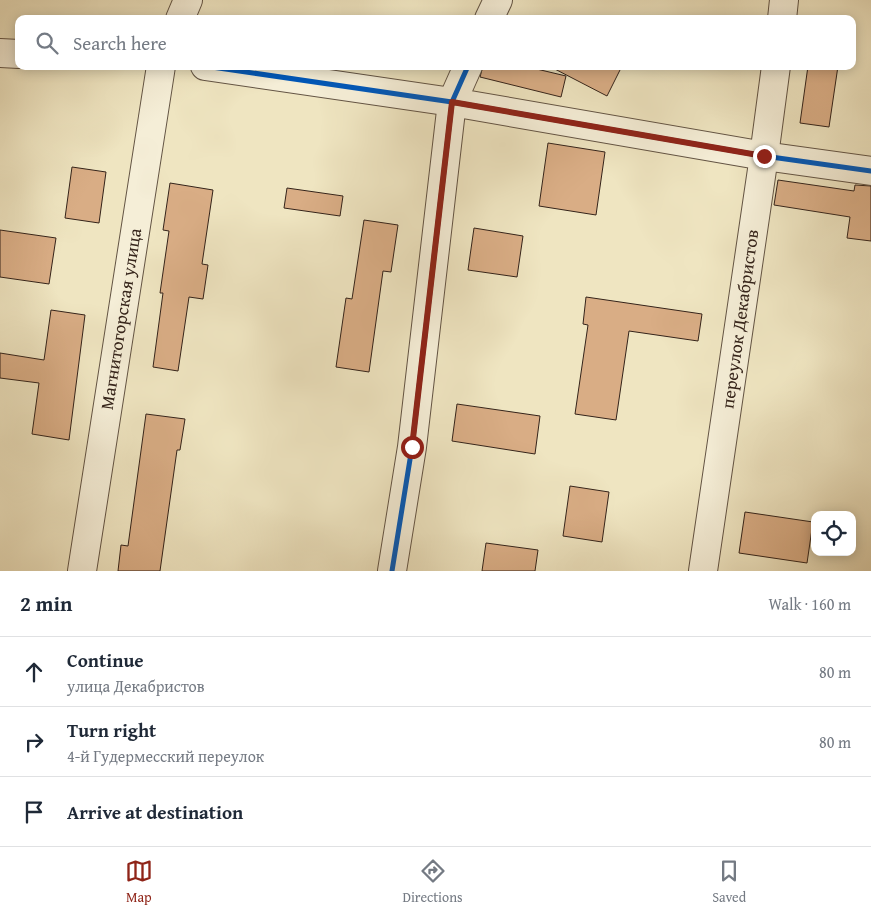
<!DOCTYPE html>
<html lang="en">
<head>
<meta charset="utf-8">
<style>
  body { margin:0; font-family:"Gentium Book Plus",serif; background:#f6f6f7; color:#1f2937 }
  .controls { position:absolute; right:15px; bottom:15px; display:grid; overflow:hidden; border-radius:10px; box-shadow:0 2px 12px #0003 }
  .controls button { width:45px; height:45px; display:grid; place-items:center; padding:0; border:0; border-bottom:1px solid #e0e1e3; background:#fff; color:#1f2937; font:25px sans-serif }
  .stop { position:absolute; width:15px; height:15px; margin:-11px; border:4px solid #8f2418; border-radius:50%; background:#fff }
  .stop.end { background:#8f2418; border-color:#fff; box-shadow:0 1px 5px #0008 }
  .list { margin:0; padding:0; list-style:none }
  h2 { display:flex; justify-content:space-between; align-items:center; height:65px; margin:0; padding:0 20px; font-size:21px }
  h2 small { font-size:16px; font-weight:400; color:#747a83 }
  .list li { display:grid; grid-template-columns:32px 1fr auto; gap:15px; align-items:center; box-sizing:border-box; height:70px; padding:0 20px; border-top:1px solid #e0e1e3 }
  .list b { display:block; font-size:19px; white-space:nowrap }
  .list p { margin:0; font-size:16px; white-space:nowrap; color:#747a83 }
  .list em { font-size:16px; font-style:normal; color:#747a83 }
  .icon { flex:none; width:28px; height:28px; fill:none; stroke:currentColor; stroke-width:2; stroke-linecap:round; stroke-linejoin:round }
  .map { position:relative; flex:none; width:871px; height:571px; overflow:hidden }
  .search { position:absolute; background:#fff; box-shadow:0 2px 12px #0003; left:15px; right:15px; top:15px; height:55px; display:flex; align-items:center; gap:12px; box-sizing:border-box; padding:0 18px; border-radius:10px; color:#747a83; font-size:19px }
  .sheet { height:275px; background:#fff }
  nav { display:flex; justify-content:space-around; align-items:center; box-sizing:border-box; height:70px; border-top:1px solid #e0e1e3; background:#fff; font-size:14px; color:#747a83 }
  nav a { display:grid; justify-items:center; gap:2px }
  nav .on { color:#8f2418 }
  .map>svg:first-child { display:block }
  .building { fill:#d9ad85; stroke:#34231a }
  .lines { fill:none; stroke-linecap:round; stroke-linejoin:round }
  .street-casing { stroke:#635444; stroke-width:30 }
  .street { stroke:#f5eed7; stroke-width:28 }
  .cycleway-casing { stroke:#f5eed7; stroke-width:8 }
  .cycleway { stroke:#0057b8; stroke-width:5 }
  .route { stroke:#8f2418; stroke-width:6 }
  .labels { text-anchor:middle; stroke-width:4; stroke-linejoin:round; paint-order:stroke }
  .street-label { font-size:18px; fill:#34231a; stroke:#f5eed7 }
</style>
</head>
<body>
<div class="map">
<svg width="871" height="571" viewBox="0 0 871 571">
  <rect width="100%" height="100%" fill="#efe5c1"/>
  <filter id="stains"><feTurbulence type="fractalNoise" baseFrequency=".004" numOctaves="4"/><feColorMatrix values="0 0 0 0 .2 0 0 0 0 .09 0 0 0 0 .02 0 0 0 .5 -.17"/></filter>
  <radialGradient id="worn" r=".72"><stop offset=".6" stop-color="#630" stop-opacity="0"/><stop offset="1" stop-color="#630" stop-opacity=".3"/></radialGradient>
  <g class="building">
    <path d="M 483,66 L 524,66 L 566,76 L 561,97 L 480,77 Z"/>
    <path d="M 549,66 L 622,66 L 607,96 Z"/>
    <path d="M 808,66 L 838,66 L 829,127 L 800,123 Z"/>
    <path d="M 548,143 L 605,152 L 596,215 L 539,206 Z"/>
    <path d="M 72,167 L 106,172 L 99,223 L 65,218 Z"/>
    <path d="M 778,180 L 854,191 L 855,185 L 871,186 L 871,241 L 847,238 L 850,217 L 774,205 Z"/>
    <path d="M 170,183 L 213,190 L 202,264 L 208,265 L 203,299 L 189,297 L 178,371 L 153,367 L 163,293 L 160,293 L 169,231 L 163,230 Z"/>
    <path d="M 287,188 L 343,196 L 340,216 L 284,208 Z"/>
    <path d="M 364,220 L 398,225 L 391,272 L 383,271 L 369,372 L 336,367 L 346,298 L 352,299 Z"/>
    <path d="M 474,228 L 523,236 L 517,277 L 468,270 Z"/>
    <path d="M 0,230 L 56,238 L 49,284 L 0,277 Z"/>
    <path d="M 586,297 L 702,314 L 698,341 L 629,331 L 616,420 L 575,414 L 588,325 L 583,324 Z"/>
    <path d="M 51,310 L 85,315 L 69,440 L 32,434 L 39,383 L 0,378 L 0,353 L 44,360 Z"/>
    <path d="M 457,404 L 540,416 L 535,454 L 452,441 Z"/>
    <path d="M 146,414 L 185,419 L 180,450 L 177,450 L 160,571 L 118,571 L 121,545 L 128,546 Z"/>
    <path d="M 570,486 L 609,492 L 602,542 L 563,536 Z"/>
    <path d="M 745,512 L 813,522 L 807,563 L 739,553 Z"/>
    <path d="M 486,543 L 538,550 L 535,571 L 482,571 Z"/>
  </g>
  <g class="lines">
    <defs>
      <g id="street">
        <path d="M 180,19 L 188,0"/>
        <path d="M 489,19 L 498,0"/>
        <path d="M 782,19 L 784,0"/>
        <path d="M 0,53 L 19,54"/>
        <path d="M 205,66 L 452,102 L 764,156 L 871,171"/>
        <path d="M 82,571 L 161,66"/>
        <path d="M 392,571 L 412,447 L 452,102 L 468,66"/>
        <path d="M 703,571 L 764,156 L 776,66"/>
      </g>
    </defs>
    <use href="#street" class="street-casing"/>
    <use href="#street" class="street"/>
    <defs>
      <g id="cycleway">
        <path d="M 205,66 L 452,102 L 764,156 L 871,171"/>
        <path d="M 392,571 L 412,447 L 452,102 L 468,66"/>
      </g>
    </defs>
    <use href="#cycleway" class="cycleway-casing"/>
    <use href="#cycleway" class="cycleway"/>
  </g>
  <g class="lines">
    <path class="route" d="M 412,447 L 452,102 L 764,156"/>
  </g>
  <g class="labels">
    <g class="street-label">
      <text transform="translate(121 319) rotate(-81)" y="6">Магнитогорская улица</text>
      <text transform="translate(740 319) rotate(-82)" y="6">переулок Декабристов</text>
    </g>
  </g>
  <rect width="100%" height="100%" filter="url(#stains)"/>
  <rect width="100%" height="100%" fill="url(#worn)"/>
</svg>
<div class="controls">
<button><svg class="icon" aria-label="locate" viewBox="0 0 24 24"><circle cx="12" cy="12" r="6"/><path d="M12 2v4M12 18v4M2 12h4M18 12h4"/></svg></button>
</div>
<div class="stop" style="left:412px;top:447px"></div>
<div class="stop end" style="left:764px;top:156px"></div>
<div class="search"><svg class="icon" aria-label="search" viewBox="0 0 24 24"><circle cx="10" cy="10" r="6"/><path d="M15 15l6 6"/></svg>Search here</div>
</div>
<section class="sheet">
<h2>2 min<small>Walk · 160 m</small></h2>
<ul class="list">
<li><svg class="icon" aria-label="ahead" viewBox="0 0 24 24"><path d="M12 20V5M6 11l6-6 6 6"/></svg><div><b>Continue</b><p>улица Декабристов</p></div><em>80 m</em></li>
<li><svg class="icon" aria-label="right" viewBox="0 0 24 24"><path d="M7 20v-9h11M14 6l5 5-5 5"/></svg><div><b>Turn right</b><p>4-й Гудермесский переулок</p></div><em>80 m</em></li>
<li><svg class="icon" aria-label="arrive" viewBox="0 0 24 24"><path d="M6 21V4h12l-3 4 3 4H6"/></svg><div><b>Arrive at destination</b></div></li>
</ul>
</section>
<nav>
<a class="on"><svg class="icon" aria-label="map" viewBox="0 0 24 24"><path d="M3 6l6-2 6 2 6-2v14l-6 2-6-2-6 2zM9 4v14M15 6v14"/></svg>Map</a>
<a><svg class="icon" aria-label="directions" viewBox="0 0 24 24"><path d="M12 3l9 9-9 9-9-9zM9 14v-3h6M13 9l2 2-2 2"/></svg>Directions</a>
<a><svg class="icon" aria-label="saved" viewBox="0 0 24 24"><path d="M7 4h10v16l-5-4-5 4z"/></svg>Saved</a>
</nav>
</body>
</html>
